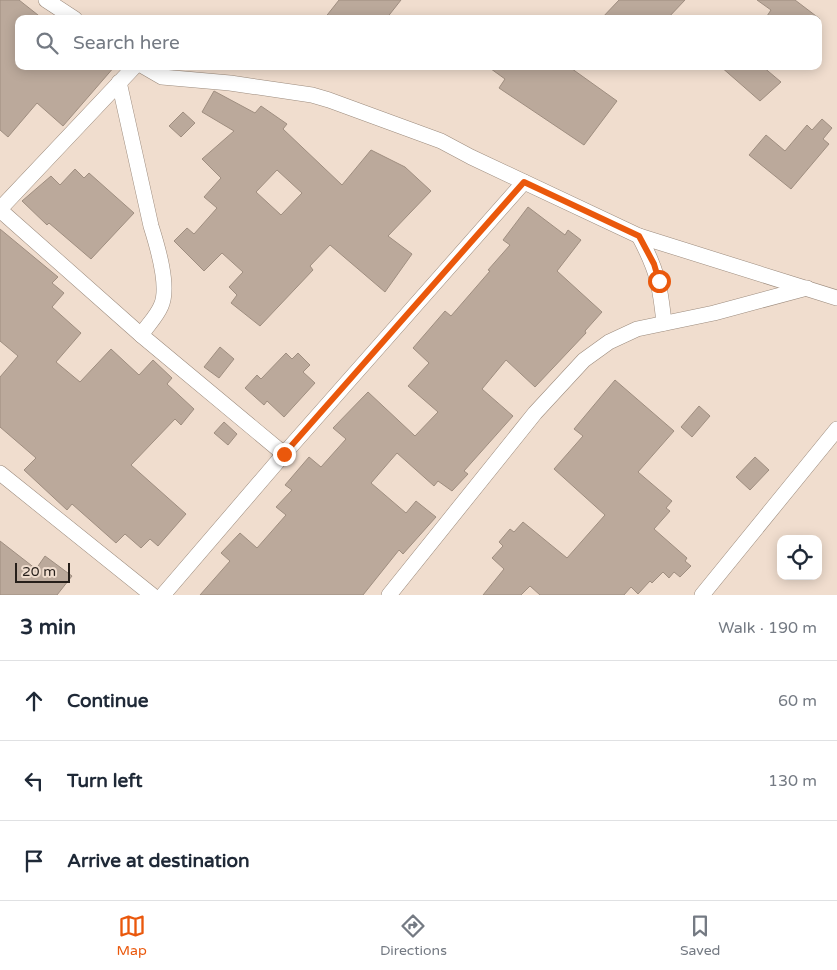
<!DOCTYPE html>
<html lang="en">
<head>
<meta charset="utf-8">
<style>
  body { margin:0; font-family:"Varela Round",sans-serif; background:#f6f6f7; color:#1f2937 }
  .controls { position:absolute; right:15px; bottom:15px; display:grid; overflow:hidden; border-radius:10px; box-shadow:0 2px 12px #0003 }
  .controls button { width:45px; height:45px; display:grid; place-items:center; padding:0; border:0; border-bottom:1px solid #e0e1e3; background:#fff; color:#1f2937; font:25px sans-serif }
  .scale { position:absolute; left:15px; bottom:12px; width:55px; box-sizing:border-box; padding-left:5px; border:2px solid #261f1a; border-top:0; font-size:14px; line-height:18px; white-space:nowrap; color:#261f1a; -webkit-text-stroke:4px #f0ddce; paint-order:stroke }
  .stop { position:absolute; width:15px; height:15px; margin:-11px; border:4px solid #ea580c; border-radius:50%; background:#fff }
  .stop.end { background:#ea580c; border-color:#fff; box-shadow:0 1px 5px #0008 }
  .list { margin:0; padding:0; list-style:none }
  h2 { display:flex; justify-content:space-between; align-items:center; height:65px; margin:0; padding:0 20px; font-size:21px }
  h2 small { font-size:16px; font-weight:400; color:#747a83 }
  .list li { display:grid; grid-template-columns:32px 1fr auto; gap:15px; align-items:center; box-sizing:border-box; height:80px; padding:0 20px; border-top:1px solid #e0e1e3 }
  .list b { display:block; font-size:19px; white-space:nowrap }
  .list em { font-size:16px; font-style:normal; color:#747a83 }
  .icon { flex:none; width:28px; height:28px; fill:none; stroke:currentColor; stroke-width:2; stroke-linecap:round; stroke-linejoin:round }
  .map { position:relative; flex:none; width:837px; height:595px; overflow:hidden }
  .search { position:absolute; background:#fff; box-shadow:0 2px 12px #0003; left:15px; right:15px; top:15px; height:55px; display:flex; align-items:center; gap:12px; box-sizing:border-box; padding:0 18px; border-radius:10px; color:#747a83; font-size:19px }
  .sheet { height:305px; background:#fff }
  nav { display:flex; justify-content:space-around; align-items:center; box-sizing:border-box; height:70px; border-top:1px solid #e0e1e3; background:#fff; font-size:14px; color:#747a83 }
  nav a { display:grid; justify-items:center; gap:2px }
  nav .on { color:#ea580c }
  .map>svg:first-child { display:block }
  .building { fill:#bba99b; stroke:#9f8e80; fill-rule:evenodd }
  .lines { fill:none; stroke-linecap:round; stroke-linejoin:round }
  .street-casing { stroke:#9c8b7d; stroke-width:16 }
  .street { stroke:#fff; stroke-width:15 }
  .route { stroke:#ea580c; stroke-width:6 }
</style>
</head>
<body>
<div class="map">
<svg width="837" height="595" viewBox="0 0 837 595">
  <rect width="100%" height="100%" fill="#f0ddce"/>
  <g class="building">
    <path d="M 0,0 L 19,0 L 43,19 L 19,19 L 19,66 L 115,66 L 63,126 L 37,103 L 8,137 L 0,130 Z"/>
    <path d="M 339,0 L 401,0 L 386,19 L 324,19 Z"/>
    <path d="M 619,0 L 685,0 L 667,19 L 601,19 Z"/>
    <path d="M 757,0 L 795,0 L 820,19 L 765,19 L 771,10 Z"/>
    <path d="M 487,66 L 568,66 L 617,101 L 584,145 L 499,88 L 505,79 Z"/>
    <path d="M 720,66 L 762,66 L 781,82 L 760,101 Z"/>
    <path d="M 214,91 L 255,113 L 261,106 L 287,124 L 283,129 L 342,185 L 371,150 L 405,167 L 431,191 L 388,236 L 412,254 L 385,292 L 330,245 L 310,266 L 313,270 L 260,326 L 231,303 L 237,295 L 229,287 L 243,272 L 222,253 L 204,271 L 174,241 L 187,228 L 194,234 L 217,208 L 204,197 L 221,178 L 202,159 L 234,131 L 202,112 ZM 277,170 L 302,193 L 281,215 L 256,192 Z"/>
    <path d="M 183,112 L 195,123 L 181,137 L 169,126 Z"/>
    <path d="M 822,119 L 832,128 L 823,139 L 829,144 L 791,189 L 749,155 L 766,135 L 785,151 L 807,125 L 812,130 Z"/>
    <path d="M 75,169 L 84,178 L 89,173 L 134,213 L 91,259 L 49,223 L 47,225 L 22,201 L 51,176 L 60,185 Z"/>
    <path d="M 528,207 L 565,235 L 568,230 L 581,240 L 557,271 L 602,312 L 585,331 L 586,333 L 535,387 L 506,360 L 482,389 L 513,416 L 464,471 L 468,474 L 452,491 L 438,481 L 434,486 L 397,453 L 371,483 L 406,513 L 416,501 L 436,517 L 403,554 L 399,550 L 363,595 L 200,595 L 230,561 L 221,553 L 240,533 L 257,548 L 286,515 L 276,507 L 292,490 L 285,485 L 309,457 L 321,467 L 346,439 L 333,428 L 368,392 L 415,436 L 438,412 L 408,386 L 429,363 L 413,348 L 445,311 L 451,316 L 490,271 L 488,270 L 510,245 L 503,240 Z"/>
    <path d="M 0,229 L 58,277 L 52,283 L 64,293 L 52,307 L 81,333 L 56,362 L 80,382 L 111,349 L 139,375 L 153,360 L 172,378 L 167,384 L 194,409 L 181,425 L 175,419 L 131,465 L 186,514 L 158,546 L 150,539 L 141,548 L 125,534 L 116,543 L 72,504 L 67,510 L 24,470 L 36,458 L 0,427 L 0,377 L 18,356 L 0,341 Z"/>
    <path d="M 220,347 L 234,359 L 219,378 L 204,367 Z"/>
    <path d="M 286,353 L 292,359 L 298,353 L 310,365 L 303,372 L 315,383 L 284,417 L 267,401 L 264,405 L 245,388 L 257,375 L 261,379 Z"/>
    <path d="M 615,380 L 674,431 L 638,472 L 672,501 L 666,508 L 670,511 L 654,529 L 687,558 L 685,561 L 691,566 L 680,577 L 674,572 L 669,578 L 663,572 L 652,583 L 650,581 L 638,594 L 631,587 L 624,595 L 540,595 L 530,586 L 521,595 L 483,595 L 504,569 L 492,558 L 503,546 L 499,542 L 510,529 L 514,532 L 523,522 L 567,558 L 605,515 L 554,469 L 583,436 L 574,429 Z"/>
    <path d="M 699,406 L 710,416 L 692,437 L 681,427 Z"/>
    <path d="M 224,422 L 237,434 L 228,445 L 214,433 Z"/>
    <path d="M 755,457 L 769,470 L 750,490 L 736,477 Z"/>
    <path d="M 0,541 L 36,569 L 45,556 L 72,576 L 57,595 L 0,595 Z"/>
  </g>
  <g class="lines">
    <defs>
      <g id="street">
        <path d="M 46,0 L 75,19"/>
        <path d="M 143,66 L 162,77 L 230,83 L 312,95 L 329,100 L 441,141 L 471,157 L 639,236 L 837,298"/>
        <path d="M 119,82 L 151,226 C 157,245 170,287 161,306 C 157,316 147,326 141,335"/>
        <path d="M 0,209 L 135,66"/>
        <path d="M 0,210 L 141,335 L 284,454"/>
        <path d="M 639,236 C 657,270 660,284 664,323"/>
        <path d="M 0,473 L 152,595"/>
        <path d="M 163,595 L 284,454 L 524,182"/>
        <path d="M 389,595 L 535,413 L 584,360 L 609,342 L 637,329 L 714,313 L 807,288"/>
        <path d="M 702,595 L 837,429"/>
      </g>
    </defs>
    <use href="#street" class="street-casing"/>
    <use href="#street" class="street"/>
  </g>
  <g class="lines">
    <path class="route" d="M 284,454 L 524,182 L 639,236 L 654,264 L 659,281"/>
  </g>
</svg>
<div class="controls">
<button><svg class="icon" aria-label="locate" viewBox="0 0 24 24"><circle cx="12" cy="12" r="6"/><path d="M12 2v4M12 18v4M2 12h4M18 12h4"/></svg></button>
</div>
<div class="scale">20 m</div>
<div class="stop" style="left:659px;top:281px"></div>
<div class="stop end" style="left:284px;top:454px"></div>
<div class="search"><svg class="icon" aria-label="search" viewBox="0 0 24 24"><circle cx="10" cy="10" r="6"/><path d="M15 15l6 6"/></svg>Search here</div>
</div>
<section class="sheet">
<h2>3 min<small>Walk · 190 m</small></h2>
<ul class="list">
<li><svg class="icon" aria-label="ahead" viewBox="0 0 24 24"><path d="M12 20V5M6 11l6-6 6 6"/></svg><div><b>Continue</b></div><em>60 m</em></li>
<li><svg class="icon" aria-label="left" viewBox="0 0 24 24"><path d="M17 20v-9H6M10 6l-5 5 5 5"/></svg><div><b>Turn left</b></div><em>130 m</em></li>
<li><svg class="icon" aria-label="arrive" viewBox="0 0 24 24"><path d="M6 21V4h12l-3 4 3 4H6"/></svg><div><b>Arrive at destination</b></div></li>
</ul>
</section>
<nav>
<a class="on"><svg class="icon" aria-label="map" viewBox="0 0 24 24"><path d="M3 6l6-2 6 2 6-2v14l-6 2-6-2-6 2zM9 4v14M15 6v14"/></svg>Map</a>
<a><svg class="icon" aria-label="directions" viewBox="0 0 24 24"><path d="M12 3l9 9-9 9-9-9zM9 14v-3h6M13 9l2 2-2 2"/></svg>Directions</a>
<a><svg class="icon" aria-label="saved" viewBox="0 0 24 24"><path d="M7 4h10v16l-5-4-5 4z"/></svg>Saved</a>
</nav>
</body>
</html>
